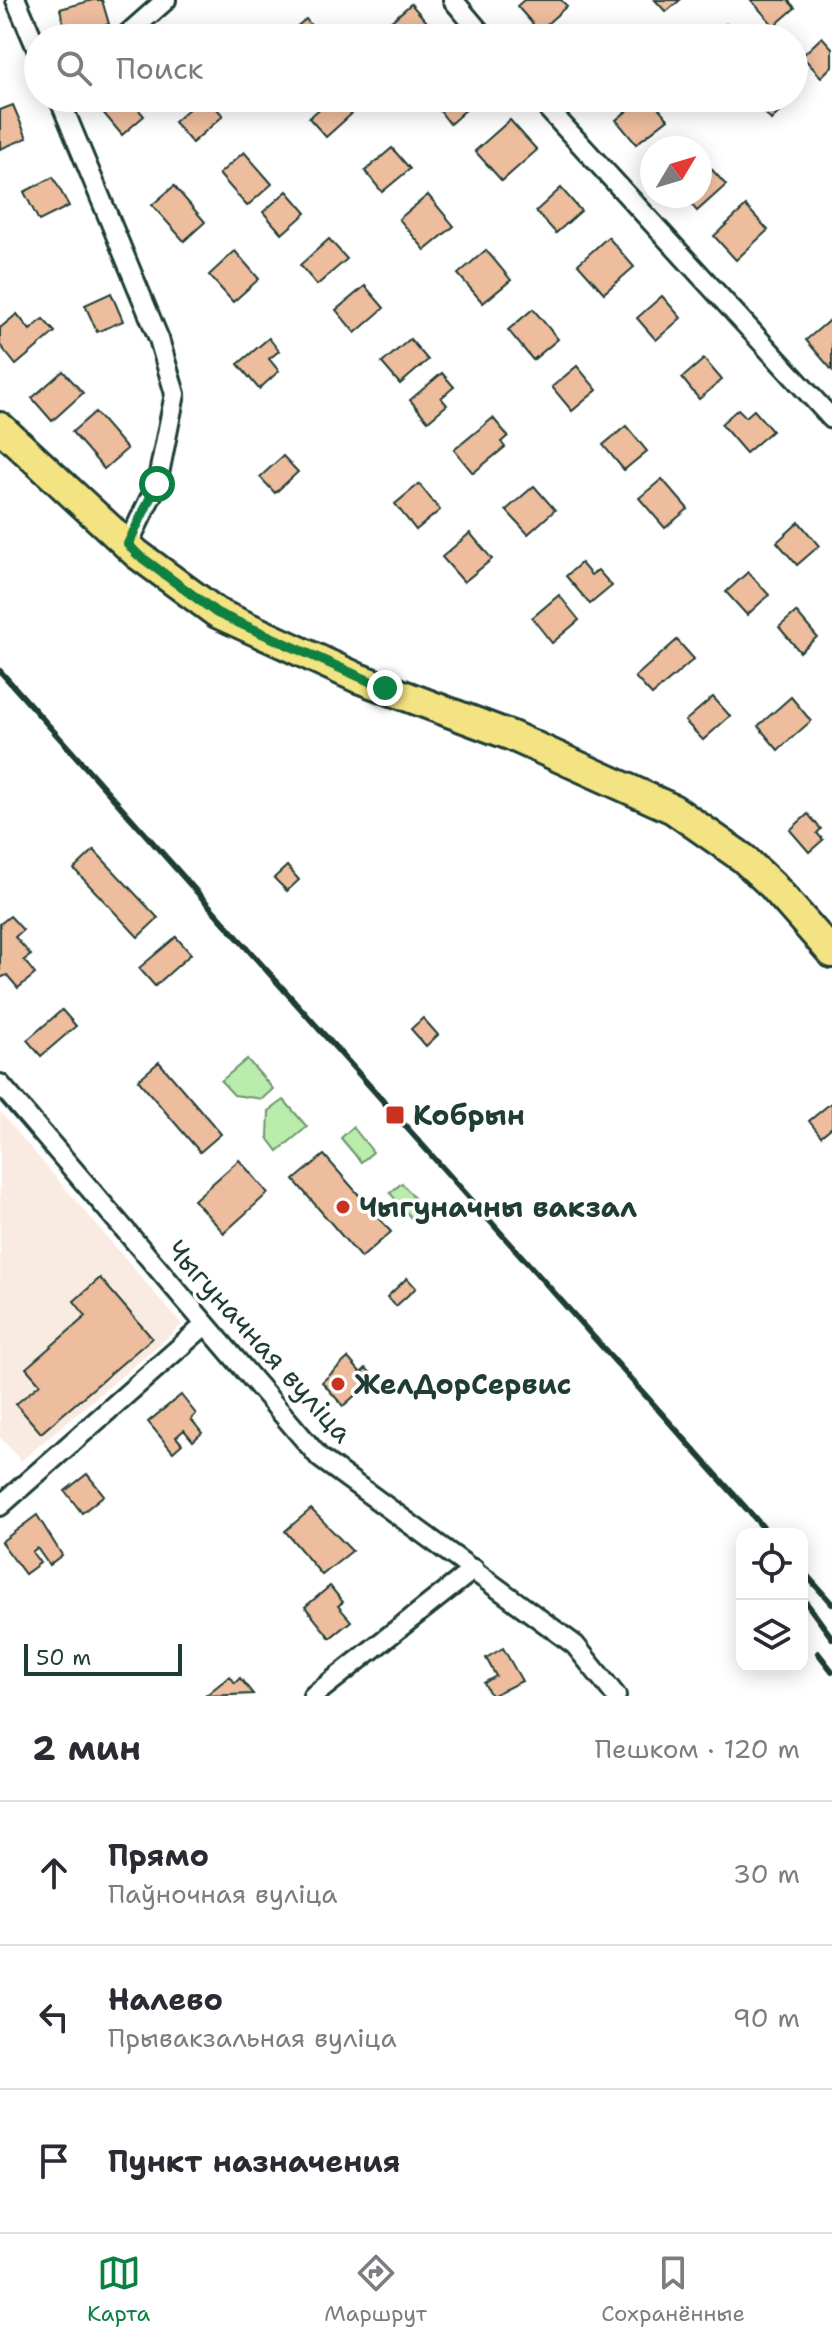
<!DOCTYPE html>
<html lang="ru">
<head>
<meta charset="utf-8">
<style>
  body { margin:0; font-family:"Shantell Sans",sans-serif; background:#f7f7f7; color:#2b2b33 }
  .controls { position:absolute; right:24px; bottom:24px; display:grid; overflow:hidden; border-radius:16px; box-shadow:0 4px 20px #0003 }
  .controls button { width:72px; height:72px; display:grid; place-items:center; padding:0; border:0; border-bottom:2px solid #e1e1e2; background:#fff; color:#2b2b33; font:40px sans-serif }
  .compass { position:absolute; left:640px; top:136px; width:72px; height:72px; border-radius:50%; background:#fff; box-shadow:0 4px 20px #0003; rotate:52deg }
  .scale { position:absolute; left:24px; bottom:20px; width:158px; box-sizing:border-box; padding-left:8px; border:4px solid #1f3d34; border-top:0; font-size:22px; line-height:28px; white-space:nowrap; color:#1f3d34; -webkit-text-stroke:6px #fff; paint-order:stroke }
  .stop { position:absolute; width:24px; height:24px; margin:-18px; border:6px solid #0b8043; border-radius:50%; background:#fff }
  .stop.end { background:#0b8043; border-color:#fff; box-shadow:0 2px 8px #0008 }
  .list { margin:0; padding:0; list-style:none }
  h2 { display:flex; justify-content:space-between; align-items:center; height:104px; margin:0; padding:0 32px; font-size:34px }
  h2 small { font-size:26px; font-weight:400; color:#7c7c81 }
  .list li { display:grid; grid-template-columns:52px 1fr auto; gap:24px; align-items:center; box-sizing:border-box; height:144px; padding:0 32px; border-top:2px solid #e1e1e2 }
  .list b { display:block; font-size:30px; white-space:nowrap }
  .list p { margin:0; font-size:26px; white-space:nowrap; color:#7c7c81 }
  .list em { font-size:26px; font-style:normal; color:#7c7c81 }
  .icon { flex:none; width:44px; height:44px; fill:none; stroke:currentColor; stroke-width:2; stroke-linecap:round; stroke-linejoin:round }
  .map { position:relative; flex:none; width:832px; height:1696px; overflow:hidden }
  .search { position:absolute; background:#fff; box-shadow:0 4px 20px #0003; left:24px; right:24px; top:24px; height:88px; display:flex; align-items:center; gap:20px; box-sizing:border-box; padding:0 28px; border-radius:44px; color:#7c7c81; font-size:30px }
  .sheet { height:536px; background:#fff }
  nav { display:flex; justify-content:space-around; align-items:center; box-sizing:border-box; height:112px; border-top:2px solid #e1e1e2; background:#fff; font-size:22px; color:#7c7c81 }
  nav a { display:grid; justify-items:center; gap:4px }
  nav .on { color:#0b8043 }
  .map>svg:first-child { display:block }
  .built { fill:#faebe2 }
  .green { fill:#baecac; stroke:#6c9470; stroke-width:2 }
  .building { fill:#eebd9e; stroke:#1f3d34; stroke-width:2 }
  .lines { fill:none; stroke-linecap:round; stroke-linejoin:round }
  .street-casing { stroke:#1f3d34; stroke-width:24 }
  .primary-casing { stroke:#1f3d34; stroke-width:34 }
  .street { stroke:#fff; stroke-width:18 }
  .primary { stroke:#f4e382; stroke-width:28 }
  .rail { stroke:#1f3d34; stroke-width:6 }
  .route { stroke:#0b8043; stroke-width:10 }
  .poi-dot { fill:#c8321e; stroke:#fff; stroke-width:3 }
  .labels { text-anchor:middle; stroke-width:7; stroke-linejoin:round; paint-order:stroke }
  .poi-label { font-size:28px; font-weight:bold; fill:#1f3d34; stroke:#fff; text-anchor:start }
  .street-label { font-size:28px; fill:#1f3d34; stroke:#fff }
</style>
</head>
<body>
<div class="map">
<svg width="832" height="1696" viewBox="0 0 832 1696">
  <rect width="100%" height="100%" fill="#fff"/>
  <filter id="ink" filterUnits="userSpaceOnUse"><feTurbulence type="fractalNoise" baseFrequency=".0125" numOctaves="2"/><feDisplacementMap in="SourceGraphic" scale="16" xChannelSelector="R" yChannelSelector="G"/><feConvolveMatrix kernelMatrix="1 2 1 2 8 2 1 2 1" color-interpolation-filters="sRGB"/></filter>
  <g filter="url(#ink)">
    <path class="built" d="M 0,1112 L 182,1325 L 21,1461 L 0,1437 Z"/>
    <g class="green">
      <path d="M 247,1059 L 273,1089 L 262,1099 L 234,1095 L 221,1081 Z"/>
      <path d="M 284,1100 L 307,1127 L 278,1151 L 268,1138 L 269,1111 Z"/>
      <path d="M 353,1127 L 373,1152 L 361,1162 L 341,1138 Z"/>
      <path d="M 402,1183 L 422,1208 L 411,1218 L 390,1193 Z"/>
    </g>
    <g class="building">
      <path d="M 93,0 L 102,0 L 109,24 L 67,36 L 60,9 Z"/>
      <path d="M 524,0 L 561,0 L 567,6 L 539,31 L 517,6 Z"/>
      <path d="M 655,0 L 680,0 L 666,12 Z"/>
      <path d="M 751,0 L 788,0 L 795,8 L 774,26 Z"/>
      <path d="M 411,4 L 434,30 L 425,38 L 387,38 L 381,30 Z"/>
      <path d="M 306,19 L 321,38 L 283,38 Z"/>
      <path d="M 726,24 L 739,38 L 711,38 Z"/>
      <path d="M 822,37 L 832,48 L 832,66 L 821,77 L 802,56 Z"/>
      <path d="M 117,98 L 129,98 L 144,116 L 122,135 L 102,111 Z"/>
      <path d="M 201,98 L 208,98 L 223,116 L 192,143 L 174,122 Z"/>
      <path d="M 332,98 L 345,98 L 356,110 L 326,137 L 309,118 Z"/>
      <path d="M 430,98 L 479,98 L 450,124 Z"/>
      <path d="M 643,98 L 650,98 L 668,119 L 636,144 L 616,120 Z"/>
      <path d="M 794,98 L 771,120 L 753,99 L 754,98 Z"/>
      <path d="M 13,105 L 27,138 L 0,149 L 0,110 Z"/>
      <path d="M 510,120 L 537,150 L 502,181 L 475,151 Z"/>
      <path d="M 392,148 L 410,169 L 382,192 L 365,171 Z"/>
      <path d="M 244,152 L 272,184 L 247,206 L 219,174 Z"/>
      <path d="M 704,161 L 726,185 L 697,211 L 684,196 L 700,196 L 700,165 Z"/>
      <path d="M 53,177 L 69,206 L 39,221 L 24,192 Z"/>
      <path d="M 174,186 L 205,222 L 184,241 L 152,205 Z"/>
      <path d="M 561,188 L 581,211 L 556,233 L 536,211 Z"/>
      <path d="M 287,191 L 306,213 L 282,234 L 263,212 Z"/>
      <path d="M 428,195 L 454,226 L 425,250 L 399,219 Z"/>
      <path d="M 746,206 L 768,230 L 736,260 L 714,236 Z"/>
      <path d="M 608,237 L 634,267 L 604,293 L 578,264 Z"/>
      <path d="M 329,239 L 347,259 L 317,285 L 300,265 Z"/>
      <path d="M 486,250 L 511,280 L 483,303 L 458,274 Z"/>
      <path d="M 235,251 L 259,279 L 233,302 L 209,275 Z"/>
      <path d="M 365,286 L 384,308 L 355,333 L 336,310 Z"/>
      <path d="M 111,293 L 123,321 L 97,332 L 85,305 Z"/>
      <path d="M 662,296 L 681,318 L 656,340 L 637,318 Z"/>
      <path d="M 533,309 L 558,339 L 533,360 L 508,330 Z"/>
      <path d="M 17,314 L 30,330 L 43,319 L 55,332 L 16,365 L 0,345 L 0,328 Z"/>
      <path d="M 832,318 L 832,370 L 806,340 Z"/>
      <path d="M 269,338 L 279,351 L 269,359 L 279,371 L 259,389 L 238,364 Z"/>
      <path d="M 410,339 L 428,360 L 400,384 L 382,363 Z"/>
      <path d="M 704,359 L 722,380 L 699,399 L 682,378 Z"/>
      <path d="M 577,366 L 597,390 L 572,411 L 552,387 Z"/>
      <path d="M 63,371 L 83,393 L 52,421 L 32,398 Z"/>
      <path d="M 442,373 L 454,387 L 441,398 L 447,405 L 428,421 L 410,400 Z"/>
      <path d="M 738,409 L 746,417 L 754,410 L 772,431 L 746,453 L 721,424 Z"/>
      <path d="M 95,412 L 127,449 L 104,469 L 72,432 Z"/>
      <path d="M 493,418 L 508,436 L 501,442 L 505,447 L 473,473 L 454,450 Z"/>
      <path d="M 626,426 L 647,451 L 624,470 L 603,445 Z"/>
      <path d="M 283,456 L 298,472 L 275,493 L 260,477 Z"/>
      <path d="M 662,479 L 688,509 L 665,528 L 639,498 Z"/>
      <path d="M 419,484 L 440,510 L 416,530 L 395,504 Z"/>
      <path d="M 534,486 L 555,510 L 528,534 L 506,510 Z"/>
      <path d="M 799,522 L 819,546 L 797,565 L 777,542 Z"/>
      <path d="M 470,533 L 492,559 L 464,582 L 442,557 Z"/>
      <path d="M 581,563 L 591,575 L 598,570 L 612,586 L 590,604 L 566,576 Z"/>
      <path d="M 748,572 L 769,595 L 747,615 L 726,592 Z"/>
      <path d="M 559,595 L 579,620 L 552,643 L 532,618 Z"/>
      <path d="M 796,612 L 817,637 L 800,652 L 779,627 Z"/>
      <path d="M 677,640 L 694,659 L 652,695 L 635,677 Z"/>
      <path d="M 713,697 L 730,716 L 703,740 L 685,721 Z"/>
      <path d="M 791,697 L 811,721 L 778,750 L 758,726 Z"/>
      <path d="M 808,814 L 821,829 L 817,833 L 823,840 L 809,852 L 790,830 Z"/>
      <path d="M 94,850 L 158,918 L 138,937 L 74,869 Z"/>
      <path d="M 287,866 L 299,880 L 287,891 L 274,878 Z"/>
      <path d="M 10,916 L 23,930 L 15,937 L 31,955 L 24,960 L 35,974 L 18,988 L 7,975 L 0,978 L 0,924 Z"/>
      <path d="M 176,937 L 191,954 L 155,986 L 139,968 Z"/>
      <path d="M 62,1010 L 76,1026 L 41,1056 L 27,1040 Z"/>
      <path d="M 423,1018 L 438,1035 L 426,1046 L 411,1029 Z"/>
      <path d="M 159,1062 L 221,1134 L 200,1152 L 138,1080 Z"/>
      <path d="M 832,1102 L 832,1127 L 821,1136 L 809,1121 Z"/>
      <path d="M 324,1155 L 391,1232 L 361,1258 L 294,1180 Z"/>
      <path d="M 239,1160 L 268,1193 L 224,1233 L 194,1200 Z"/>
      <path d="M 100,1278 L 152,1338 L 41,1433 L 16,1404 L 40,1384 L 26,1368 L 86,1316 L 74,1301 Z"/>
      <path d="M 407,1278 L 416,1288 L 396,1306 L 387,1297 Z"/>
      <path d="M 348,1358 L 361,1373 L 366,1368 L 375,1378 L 343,1406 L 322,1382 Z"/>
      <path d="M 181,1395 L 196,1414 L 191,1419 L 202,1433 L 193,1441 L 184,1430 L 176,1437 L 182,1444 L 173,1452 L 148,1422 Z"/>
      <path d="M 87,1474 L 104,1495 L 82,1513 L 65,1491 Z"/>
      <path d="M 311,1509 L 352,1551 L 322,1575 L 285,1531 Z"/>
      <path d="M 37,1515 L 62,1555 L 49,1565 L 37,1548 L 32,1552 L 40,1563 L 25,1574 L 1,1542 Z"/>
      <path d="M 330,1586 L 343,1602 L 338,1606 L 351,1621 L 330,1638 L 305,1607 Z"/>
      <path d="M 503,1648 L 522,1681 L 491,1696 L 484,1683 L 496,1676 L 486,1658 Z"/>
      <path d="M 230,1676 L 235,1683 L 240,1678 L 253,1694 L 205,1696 Z"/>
    </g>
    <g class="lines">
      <defs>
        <g id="street">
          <path d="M 16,0 L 38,51"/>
          <path d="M 453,0 L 485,38"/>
          <path d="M 123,38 L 166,0"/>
          <path d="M 59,98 L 159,339 L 175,394 L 157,484 L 128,544"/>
          <path d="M 538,98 L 832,419"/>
          <path d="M 0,1084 L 320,1458 L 575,1645 L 616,1696"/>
          <path d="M 0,1506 L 205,1325"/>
          <path d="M 313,1696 L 474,1569"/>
        </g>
        <path id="primary" d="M 0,427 L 137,554 L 217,613 L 358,678 L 512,736 L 673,809 L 743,858 L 772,885 L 832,953"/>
      </defs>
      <use href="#street" class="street-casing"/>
      <use href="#primary" class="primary-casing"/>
      <use href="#street" class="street"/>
      <use href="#primary" class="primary"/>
      <g class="rail">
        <path d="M 0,671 L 769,1534"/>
        <path d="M 802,1570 L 832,1604"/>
        <path d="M 802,1597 L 832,1638"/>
        <path d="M 818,1653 L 832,1671"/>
      </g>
    </g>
  </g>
  <g class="lines" filter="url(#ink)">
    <path class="route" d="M 157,484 L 128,544 L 137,554 L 217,613 L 385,688"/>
  </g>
  <g class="poi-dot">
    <rect x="385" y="1105" width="20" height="20" rx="4"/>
    <circle cx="343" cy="1207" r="8"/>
    <circle cx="338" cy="1384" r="8"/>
  </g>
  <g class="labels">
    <g class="poi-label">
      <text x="413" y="1125">Кобрын</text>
      <text x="359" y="1217">Чыгуначны вакзал</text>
      <text x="354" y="1394">ЖелДорСервис</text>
    </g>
    <g class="street-label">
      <text transform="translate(260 1341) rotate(48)" y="10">Чыгуначная вуліца</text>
    </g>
  </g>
</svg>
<div class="controls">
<button><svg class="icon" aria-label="locate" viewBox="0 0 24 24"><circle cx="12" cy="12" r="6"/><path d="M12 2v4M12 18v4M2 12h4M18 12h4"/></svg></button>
<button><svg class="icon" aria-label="layers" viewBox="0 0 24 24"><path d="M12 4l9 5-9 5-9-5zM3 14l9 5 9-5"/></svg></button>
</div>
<svg class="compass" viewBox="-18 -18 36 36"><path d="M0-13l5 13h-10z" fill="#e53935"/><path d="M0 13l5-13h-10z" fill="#7c7c81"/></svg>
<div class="scale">50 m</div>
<div class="stop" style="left:157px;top:484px"></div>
<div class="stop end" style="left:385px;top:688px"></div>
<div class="search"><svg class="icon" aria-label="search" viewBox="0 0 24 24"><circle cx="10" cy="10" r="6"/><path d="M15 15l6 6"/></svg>Поиск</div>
</div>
<section class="sheet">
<h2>2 мин<small>Пешком · 120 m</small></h2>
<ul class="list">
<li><svg class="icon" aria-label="ahead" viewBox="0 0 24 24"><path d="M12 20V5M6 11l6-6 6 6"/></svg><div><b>Прямо</b><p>Паўночная вуліца</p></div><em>30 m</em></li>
<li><svg class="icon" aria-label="left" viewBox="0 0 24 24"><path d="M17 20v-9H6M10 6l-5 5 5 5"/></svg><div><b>Налево</b><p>Прывакзальная вуліца</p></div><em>90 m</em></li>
<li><svg class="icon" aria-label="arrive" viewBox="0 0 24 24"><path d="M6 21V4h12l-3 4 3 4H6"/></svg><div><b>Пункт назначения</b></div></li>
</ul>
</section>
<nav>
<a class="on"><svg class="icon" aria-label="map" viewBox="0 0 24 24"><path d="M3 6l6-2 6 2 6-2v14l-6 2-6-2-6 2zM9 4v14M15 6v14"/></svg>Карта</a>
<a><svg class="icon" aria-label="directions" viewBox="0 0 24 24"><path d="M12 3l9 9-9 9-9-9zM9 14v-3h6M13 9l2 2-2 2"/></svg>Маршрут</a>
<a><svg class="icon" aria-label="saved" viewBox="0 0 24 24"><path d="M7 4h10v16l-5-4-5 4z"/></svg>Сохранённые</a>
</nav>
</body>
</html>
